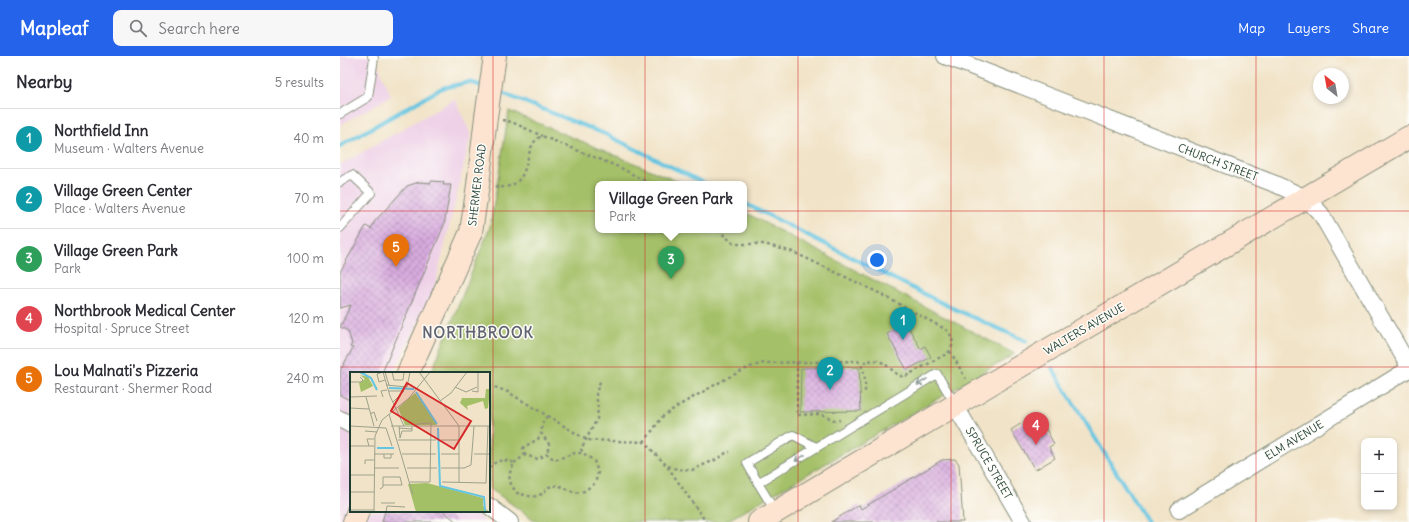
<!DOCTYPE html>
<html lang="en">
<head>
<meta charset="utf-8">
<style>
  body { margin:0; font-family:Delius,sans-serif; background:#f7f7f7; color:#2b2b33 }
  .controls { position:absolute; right:12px; bottom:12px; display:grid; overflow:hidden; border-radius:8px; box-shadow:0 2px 6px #0003 }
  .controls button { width:36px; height:36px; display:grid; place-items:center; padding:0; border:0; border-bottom:1px solid #e1e1e2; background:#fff; color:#2b2b33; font:20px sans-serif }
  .compass { position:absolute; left:973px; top:12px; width:36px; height:36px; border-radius:50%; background:#fff; box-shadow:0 2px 6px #0003; rotate:329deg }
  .you { position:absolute; left:537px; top:204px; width:14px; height:14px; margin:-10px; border:3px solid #fff; border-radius:50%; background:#1a73e8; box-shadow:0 0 0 6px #1a73e833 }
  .badge { display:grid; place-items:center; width:26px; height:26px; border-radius:50%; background:#2563eb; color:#fff; font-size:13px; font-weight:700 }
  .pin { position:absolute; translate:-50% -33px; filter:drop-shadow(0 1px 2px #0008) }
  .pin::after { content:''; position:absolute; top:21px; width:14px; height:12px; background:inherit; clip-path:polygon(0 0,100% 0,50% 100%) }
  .popup { position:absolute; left:255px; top:125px; width:152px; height:52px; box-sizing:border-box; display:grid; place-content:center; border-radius:8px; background:#fff; filter:drop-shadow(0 1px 3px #0005); font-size:13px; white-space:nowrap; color:#7c7c81 }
  .popup b { font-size:15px; color:#2b2b33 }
  .popup::after { content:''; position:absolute; left:50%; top:100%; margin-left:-8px; border:8px solid transparent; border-top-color:#fff }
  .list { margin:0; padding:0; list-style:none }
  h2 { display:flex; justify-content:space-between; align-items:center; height:52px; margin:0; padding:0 16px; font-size:17px }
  h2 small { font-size:13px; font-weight:400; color:#7c7c81 }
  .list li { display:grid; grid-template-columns:26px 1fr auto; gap:12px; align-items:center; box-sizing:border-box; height:60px; padding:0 16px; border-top:1px solid #e1e1e2 }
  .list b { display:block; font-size:15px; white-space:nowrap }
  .list p { margin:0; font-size:13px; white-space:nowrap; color:#7c7c81 }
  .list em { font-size:13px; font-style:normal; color:#7c7c81 }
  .icon { flex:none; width:22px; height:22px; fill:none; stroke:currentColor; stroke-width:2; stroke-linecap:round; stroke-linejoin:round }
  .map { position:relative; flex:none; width:1069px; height:466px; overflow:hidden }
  header { display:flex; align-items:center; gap:24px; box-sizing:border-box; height:56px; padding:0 20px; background:#2563eb; color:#fff }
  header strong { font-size:19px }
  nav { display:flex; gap:22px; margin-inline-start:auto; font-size:14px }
  .search { width:280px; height:36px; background:#f7f7f7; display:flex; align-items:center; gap:10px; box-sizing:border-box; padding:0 14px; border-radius:8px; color:#7c7c81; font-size:15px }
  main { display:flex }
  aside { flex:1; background:#fff }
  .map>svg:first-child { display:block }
  .built { fill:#eed0e7 }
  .green { fill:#a4c067; stroke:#627e4e }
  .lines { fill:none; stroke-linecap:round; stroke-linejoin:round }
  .stream { stroke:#63c5e1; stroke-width:4 }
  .building { fill:url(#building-cross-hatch) }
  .lane-casing { stroke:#88907e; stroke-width:10 }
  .street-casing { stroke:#88907e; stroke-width:18 }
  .secondary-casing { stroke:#88907e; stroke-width:24 }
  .path { stroke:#88907e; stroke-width:2.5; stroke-dasharray:3 3; stroke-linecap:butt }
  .lane { stroke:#fff; stroke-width:8 }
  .street { stroke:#fff; stroke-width:16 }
  .secondary { stroke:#fde4d1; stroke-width:22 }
  .oneway { stroke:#8f9e9a }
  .grid { fill:none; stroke:#d62828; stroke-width:1; stroke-opacity:0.55 }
  .labels { text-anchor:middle; stroke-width:3; stroke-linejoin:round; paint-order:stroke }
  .street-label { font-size:11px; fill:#1f3d34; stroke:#fdfcf7 }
  .district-label { font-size:15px; font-weight:bold; letter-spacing:1px; fill:#606470; stroke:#fdfcf7 }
  .inset-river { fill:none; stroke:#63c5e1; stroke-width:2 }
  .inset-road { fill:none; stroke:#9da18c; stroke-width:1 }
  .view { fill:#d62828; fill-opacity:0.15; stroke:#d62828; stroke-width:2 }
  .inset-edge { fill:none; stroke:#1f3d34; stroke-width:2 }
</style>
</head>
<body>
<header>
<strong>Mapleaf</strong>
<div class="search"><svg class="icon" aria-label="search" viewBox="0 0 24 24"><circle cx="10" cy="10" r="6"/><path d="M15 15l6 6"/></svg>Search here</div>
<nav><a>Map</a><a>Layers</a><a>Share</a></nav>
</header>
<main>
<aside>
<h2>Nearby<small>5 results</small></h2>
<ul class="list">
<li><span class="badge" style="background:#0f9aa8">1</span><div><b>Northfield Inn</b><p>Museum · Walters Avenue</p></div><em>40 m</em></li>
<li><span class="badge" style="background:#0f9aa8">2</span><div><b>Village Green Center</b><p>Place · Walters Avenue</p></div><em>70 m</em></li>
<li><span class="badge" style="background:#2e9e5b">3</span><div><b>Village Green Park</b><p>Park</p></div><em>100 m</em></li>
<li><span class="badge" style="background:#e0444e">4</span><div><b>Northbrook Medical Center</b><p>Hospital · Spruce Street</p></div><em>120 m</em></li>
<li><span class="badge" style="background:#e8710a">5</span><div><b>Lou Malnati's Pizzeria</b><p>Restaurant · Shermer Road</p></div><em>240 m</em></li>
</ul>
</aside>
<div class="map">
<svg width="1069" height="466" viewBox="0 0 1069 466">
  <defs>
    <pattern id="building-cross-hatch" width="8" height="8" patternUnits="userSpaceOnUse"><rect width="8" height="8" fill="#d9acdf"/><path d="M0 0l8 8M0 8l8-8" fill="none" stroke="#af8db6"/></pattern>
  </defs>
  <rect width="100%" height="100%" fill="#fdfcf7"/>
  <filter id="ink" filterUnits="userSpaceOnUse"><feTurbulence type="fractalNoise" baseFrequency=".025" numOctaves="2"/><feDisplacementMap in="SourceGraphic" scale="8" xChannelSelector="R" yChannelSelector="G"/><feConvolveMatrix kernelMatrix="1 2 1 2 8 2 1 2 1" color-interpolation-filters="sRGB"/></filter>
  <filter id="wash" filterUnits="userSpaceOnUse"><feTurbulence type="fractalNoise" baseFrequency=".012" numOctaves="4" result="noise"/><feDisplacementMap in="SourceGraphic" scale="16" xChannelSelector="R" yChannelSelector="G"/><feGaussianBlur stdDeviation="0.9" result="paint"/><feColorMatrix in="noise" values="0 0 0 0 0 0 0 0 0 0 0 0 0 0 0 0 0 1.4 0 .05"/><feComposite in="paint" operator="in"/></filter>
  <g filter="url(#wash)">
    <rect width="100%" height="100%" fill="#f1e3c7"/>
    <g class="built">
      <path d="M 0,0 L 34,0 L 51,40 L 0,69 Z"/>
      <path d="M 115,43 L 131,79 L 93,238 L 53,317 L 11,317 L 11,455 L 130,455 L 146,466 L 0,466 L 0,109 Z"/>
    </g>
    <path class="green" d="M 169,55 L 344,128 L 258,128 L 258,174 L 404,174 L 404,156 L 675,298 L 385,466 L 197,466 L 149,432 L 149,317 L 91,317 L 150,171 Z"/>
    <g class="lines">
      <g class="stream">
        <path d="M 157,35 L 265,78 L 366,128"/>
        <path d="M 0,90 L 102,32 L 130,26 L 145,31"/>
        <path d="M 404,147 L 610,251 L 686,285"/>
        <path d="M 712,312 L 807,466"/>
      </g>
    </g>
    <g id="blocks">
      <g class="building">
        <path d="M 91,125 L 104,126 L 103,129 L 111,129 L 104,169 L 42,317 L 11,317 L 11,345 L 0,339 L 0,315 L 13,292 L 10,291 L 12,288 L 8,275 L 0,271 L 11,249 L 0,252 L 0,216 L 26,170 L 31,173 L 35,165 L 67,130 L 79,126 L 91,127 Z"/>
        <path d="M 566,267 L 581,293 L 585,290 L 591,301 L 567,314 L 547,278 Z"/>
        <path d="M 519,311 L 521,355 L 460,356 L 461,312 Z"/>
        <path d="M 690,362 L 699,377 L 706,373 L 714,388 L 709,391 L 715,402 L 695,414 L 671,374 Z"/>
        <path d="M 615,403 L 619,408 L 623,466 L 491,466 L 519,449 L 521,453 L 602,404 Z"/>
        <path d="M 45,455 L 103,455 L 117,466 L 42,466 Z"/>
      </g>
    </g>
  </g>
  <g filter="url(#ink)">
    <use href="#blocks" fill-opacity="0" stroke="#88907e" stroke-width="1"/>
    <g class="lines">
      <defs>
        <g id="lane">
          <path d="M 0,58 L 28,41 L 34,2 L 32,0"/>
          <path d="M 0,126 L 12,119 L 31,137 L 0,172"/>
          <path d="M 418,427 L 407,407 L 453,379 L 476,391"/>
          <path d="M 435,455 L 418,427 L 597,318 L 615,348"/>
        </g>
        <g id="street">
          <path d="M 605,0 L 935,128 L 966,142 L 981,158 L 1069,310"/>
          <path d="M 615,349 L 683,466"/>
          <path d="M 0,363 L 11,369"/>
          <path d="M 149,450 L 170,466"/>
          <path d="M 839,454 L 1069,313"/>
        </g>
        <g id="secondary">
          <path d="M 68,317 L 131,176 L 138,129 L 146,61 L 155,0"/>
          <path d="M 14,466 L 18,455"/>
          <path d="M 419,466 L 684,308 L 1069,81"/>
        </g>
      </defs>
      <use href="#lane" class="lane-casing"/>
      <use href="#street" class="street-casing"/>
      <use href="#secondary" class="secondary-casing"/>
      <g class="path">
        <path d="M 162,64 L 172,66 L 202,80"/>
        <path d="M 155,131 C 197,135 179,89 202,80 L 281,112 L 310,128"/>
        <path d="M 378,174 L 393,187 L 397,188 L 424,188 L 453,196 L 535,235 L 605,273 C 614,280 615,289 608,297 L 566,320 L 560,320 C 547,312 543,300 525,306 L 522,309"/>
        <path d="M 610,295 L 626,323"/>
        <path d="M 457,306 L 457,359 L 481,358 L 496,365 L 500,364"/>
        <path d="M 149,329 L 168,336 L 247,384 L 304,386 L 327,410 L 366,466"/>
        <path d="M 207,360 L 203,366 L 201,377 L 209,388 L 207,398"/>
        <path d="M 304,386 L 323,360 L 338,350 L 387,322 L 410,311 L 424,307 L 518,305 C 526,314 525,325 525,336"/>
        <path d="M 185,399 L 183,393 L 184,391 L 198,383 L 201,378"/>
        <path d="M 174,407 L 185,399 L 198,403 L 207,398 L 215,404 L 235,397 L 243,397"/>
        <path d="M 328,410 L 337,413 L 352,414 L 377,403 L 386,397 L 390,396"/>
        <path d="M 149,412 C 156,404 164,402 174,407 L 169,419 L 171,429 L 177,437 L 193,441 L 202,438 L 209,431 L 218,429 L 235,437 L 244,435 L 254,428 L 256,424 L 258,416 L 254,405 L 243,397 L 241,393 L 257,363 L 258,352 L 256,337 L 261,323"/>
      </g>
      <use href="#lane" class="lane"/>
      <use href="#street" class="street"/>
      <use href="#secondary" class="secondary"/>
    </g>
    <defs><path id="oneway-shaft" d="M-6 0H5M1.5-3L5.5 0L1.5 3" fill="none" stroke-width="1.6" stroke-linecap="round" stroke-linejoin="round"/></defs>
    <g class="oneway">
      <use href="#oneway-shaft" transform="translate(582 326) rotate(148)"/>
      <use href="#oneway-shaft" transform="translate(460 402) rotate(148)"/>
    </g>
  </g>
  <path class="grid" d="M 153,0 L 153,466M 305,0 L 305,466M 458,0 L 458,466M 611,0 L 611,466M 764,0 L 764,466M 916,0 L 916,466M 0,155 L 1069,155M 0,311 L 1069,311"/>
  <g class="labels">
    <g class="street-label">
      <text transform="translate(878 106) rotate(21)" y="4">CHURCH STREET</text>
      <text transform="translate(137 129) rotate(-83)" y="4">SHERMER ROAD</text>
      <text transform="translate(744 273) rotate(-30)" y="4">WALTERS AVENUE</text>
      <text transform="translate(954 384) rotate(-31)" y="4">ELM AVENUE</text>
      <text transform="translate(649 407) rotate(60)" y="4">SPRUCE STREET</text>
    </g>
    <g class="district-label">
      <text x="138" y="282">NORTHBROOK</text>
    </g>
  </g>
  <g transform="translate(10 316)">
    <rect width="140" height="140" fill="#f1e3c7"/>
    <path d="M 10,3 L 18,5 L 23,14 L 11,20 L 9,11 L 15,7 Z" fill="#a4c067"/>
    <path d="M 136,17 L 140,17 L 138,36 L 135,37 L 133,29 L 117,34 L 118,38 L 110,31 L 112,26 L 135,26 ZM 65,21 L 74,33 L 87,53 L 55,53 L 48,36 ZM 77,111 L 133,126 L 133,134 L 139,140 L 66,140 L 58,112 Z" fill="#a4c067"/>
    <path class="inset-river" d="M 10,0 L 21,6 L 27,18M 39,16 L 64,17M 66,20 L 87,52M 88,56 L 90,114 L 134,125 L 135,140M 27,76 L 44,76"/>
    <path class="inset-road" d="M 33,0 L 40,24 L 54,54M 33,0 L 27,2 L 29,10 L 35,8M 35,0 L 39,13M 42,0 L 44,8 L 53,8 L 54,0M 69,0 L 109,54 L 109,110M 0,10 L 11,10 L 13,8 L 10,5M 36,13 L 57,15 L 60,0M 105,15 L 116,20 L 127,15M 38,19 L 54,19M 122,19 L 128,20 L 128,0M 0,25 L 27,24M 16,25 L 24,54M 33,25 L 31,19 L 37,18M 90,29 L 101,21 L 117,0M 43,30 L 54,19M 0,36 L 19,37M 20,42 L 24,40 L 27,49M 39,42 L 63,123M 0,54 L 36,56 L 42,74M 41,54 L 140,54M 49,54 L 50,66 L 52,59 L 62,59 L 62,54M 49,56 L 62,57M 15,59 L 27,60M 48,68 L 86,68M 91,68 L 109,68M 0,74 L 24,74M 19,74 L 17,67 L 24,67M 24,82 L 44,82M 34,82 L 34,86 L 41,86 L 41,82M 52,82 L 86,82M 91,82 L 109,82M 124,82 L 140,82M 15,92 L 15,88 L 24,88M 24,96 L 49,96M 57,96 L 87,96M 91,96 L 114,96 L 121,93 L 124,54M 0,103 L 24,103M 60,110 L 80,110 L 81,51 L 67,52 L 67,54M 92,110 L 136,111 L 138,54M 30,117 L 33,115 L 33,105 L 50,105 L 52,113 L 33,113M 0,120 L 24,120M 31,131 L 45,131M 0,138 L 24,138M 24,140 L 25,64 L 32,48 L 59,26 L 80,0M 36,140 L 37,134 L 55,135"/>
    <path class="view" d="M 57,11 L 121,49 L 104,77 L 41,39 Z"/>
    <rect width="140" height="140" class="inset-edge"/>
  </g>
</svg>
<div class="controls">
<button>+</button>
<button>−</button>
</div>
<svg class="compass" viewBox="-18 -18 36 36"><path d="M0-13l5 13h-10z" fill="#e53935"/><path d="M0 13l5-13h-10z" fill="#7c7c81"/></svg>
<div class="you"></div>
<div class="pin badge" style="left:563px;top:284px;background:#0f9aa8">1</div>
<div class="pin badge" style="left:490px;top:334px;background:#0f9aa8">2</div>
<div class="pin badge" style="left:331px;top:223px;background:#2e9e5b">3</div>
<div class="popup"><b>Village Green Park</b>Park</div>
<div class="pin badge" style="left:696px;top:389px;background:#e0444e">4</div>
<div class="pin badge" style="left:56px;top:211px;background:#e8710a">5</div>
</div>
</main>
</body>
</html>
